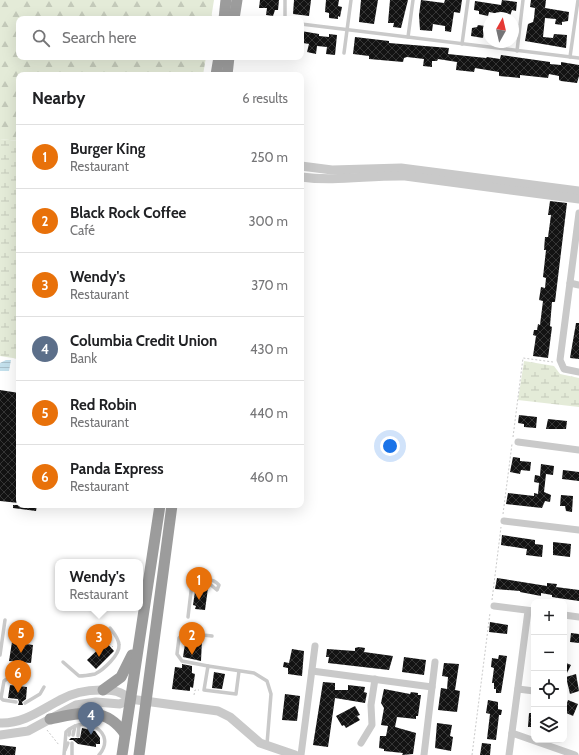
<!DOCTYPE html>
<html lang="en">
<head>
<meta charset="utf-8">
<style>
  body { margin:0; font-family:Cabin,sans-serif; background:#f6f6f6; color:#202124 }
  .controls { position:absolute; right:12px; bottom:12px; display:grid; overflow:hidden; border-radius:8px; box-shadow:0 4px 16px #0002 }
  .controls button { width:36px; height:36px; display:grid; place-items:center; padding:0; border:0; border-bottom:1px solid #e0e0e0; background:#fff; color:#202124; font:20px sans-serif }
  .compass { position:absolute; left:483px; top:12px; width:36px; height:36px; border-radius:50%; background:#fff; box-shadow:0 4px 16px #0002; rotate:8deg }
  .you { position:absolute; left:390px; top:446px; width:14px; height:14px; margin:-10px; border:3px solid #fff; border-radius:50%; background:#1a73e8; box-shadow:0 0 0 6px #1a73e833 }
  .badge { display:grid; place-items:center; width:26px; height:26px; border-radius:50%; background:#111827; color:#fff; font-size:13px; font-weight:700 }
  .pin { position:absolute; translate:-50% -33px; filter:drop-shadow(0 1px 2px #0008) }
  .pin::after { content:''; position:absolute; top:21px; width:14px; height:12px; background:inherit; clip-path:polygon(0 0,100% 0,50% 100%) }
  .popup { position:absolute; left:55px; top:559px; width:88px; height:52px; box-sizing:border-box; display:grid; place-content:center; border-radius:8px; background:#fff; filter:drop-shadow(0 1px 3px #0005); font-size:13px; white-space:nowrap; color:#757577 }
  .popup b { font-size:15px; color:#202124 }
  .popup::after { content:''; position:absolute; left:50%; top:100%; margin-left:-8px; border:8px solid transparent; border-top-color:#fff }
  .list { margin:0; padding:0; list-style:none }
  h2 { display:flex; justify-content:space-between; align-items:center; height:52px; margin:0; padding:0 16px; font-size:17px }
  h2 small { font-size:13px; font-weight:400; color:#757577 }
  .list li { display:grid; grid-template-columns:26px 1fr auto; gap:12px; align-items:center; box-sizing:border-box; height:64px; padding:0 16px; border-top:1px solid #e0e0e0 }
  .list b { display:block; font-size:15px; white-space:nowrap }
  .list p { margin:0; font-size:13px; white-space:nowrap; color:#757577 }
  .list em { font-size:13px; font-style:normal; color:#757577 }
  .icon { flex:none; width:22px; height:22px; fill:none; stroke:currentColor; stroke-width:2; stroke-linecap:round; stroke-linejoin:round }
  .map { position:relative; flex:none; width:579px; height:755px; overflow:hidden }
  .search { position:absolute; background:#fff; box-shadow:0 4px 16px #0002; left:16px; top:16px; width:288px; height:44px; display:flex; align-items:center; gap:10px; box-sizing:border-box; padding:0 14px; border-radius:8px; color:#757577; font-size:15px }
  .panel { position:absolute; background:#fff; box-shadow:0 4px 16px #0002; left:16px; top:72px; width:288px; height:436px; border-radius:8px }
  .map>svg:first-child { display:block }
  .forest { fill:url(#forest-firs) }
  .wetland { fill:url(#wetland-marsh) }
  .water { fill:url(#water-rules) }
  .building { fill:url(#building-cross-hatch) }
  .lines { fill:none; stroke-linecap:round; stroke-linejoin:round }
  .path { stroke:#c9c9c9; stroke-width:1; stroke-dasharray:2 2; stroke-linecap:butt }
  .service { stroke:#c9c9c9; stroke-width:3.5 }
  .minor { stroke:#c9c9c9; stroke-width:7 }
  .tertiary { stroke:#c9c9c9; stroke-width:9 }
  .trunk { stroke:#9c9c9c; stroke-width:11 }
</style>
</head>
<body>
<div class="map">
<svg width="579" height="755" viewBox="0 0 579 755">
  <defs>
    <pattern id="forest-firs" width="22" height="20" patternUnits="userSpaceOnUse"><rect width="22" height="20" fill="#e4ebd8"/><path d="M5 1l3.5 6h-7zM16 11l3.5 6h-7z" fill="#c4caba"/></pattern>
    <pattern id="wetland-marsh" width="20" height="14" patternUnits="userSpaceOnUse"><rect width="20" height="14" fill="#e4ebd8"/><path d="M1 5h8M5 5V1M11 12h8M15 12V8" fill="none" stroke="#c4caba"/></pattern>
    <pattern id="water-rules" width="6" height="5" patternUnits="userSpaceOnUse"><rect width="6" height="5" fill="#c3e0ec"/><path d="M0 2.5h6" fill="none" stroke="#a8c0cb"/></pattern>
    <pattern id="building-cross-hatch" width="8" height="8" patternUnits="userSpaceOnUse"><rect width="8" height="8" fill="#131313"/><path d="M0 0l8 8M0 8l8-8" fill="none" stroke="#363636"/></pattern>
  </defs>
  <rect width="100%" height="100%" fill="#fff"/>
  <path class="forest" d="M 0,0 L 214,0 L 211,19 L 19,19 L 19,57 L 206,57 L 203,75 L 19,75 L 19,141 L 0,139 Z"/>
  <g class="wetland">
    <path d="M 0,139 L 19,141 L 19,359 L 0,356 Z"/>
    <path d="M 524,361 L 554,366 L 560,374 L 579,378 L 579,407 L 518,400 Z"/>
  </g>
  <path class="water" d="M 6,360 L 11,360 L 9,371 L 0,371 L 0,363 Z"/>
  <g class="building">
    <path d="M 260,0 L 279,0 L 278,10 L 275,10 L 273,16 L 266,15 L 267,8 L 259,8 Z"/>
    <path d="M 294,0 L 311,0 L 309,16 L 293,14 Z"/>
    <path d="M 326,0 L 339,0 L 338,6 L 342,7 L 340,17 L 338,16 L 338,19 L 329,18 L 329,13 L 325,12 Z"/>
    <path d="M 361,0 L 378,0 L 374,24 L 359,22 Z"/>
    <path d="M 390,0 L 408,0 L 401,28 L 393,27 L 394,23 L 388,23 Z"/>
    <path d="M 421,0 L 444,3 L 445,0 L 462,0 L 460,13 L 454,12 L 451,32 L 445,31 L 445,26 L 433,24 L 432,31 L 420,30 L 419,15 Z"/>
    <path d="M 502,0 L 517,2 L 516,11 L 512,10 L 510,16 L 489,12 L 488,16 L 479,14 L 479,11 L 474,10 L 475,1 L 501,5 Z"/>
    <path d="M 531,0 L 546,0 L 545,8 L 569,12 L 568,21 L 562,22 L 562,25 L 555,24 L 556,19 L 545,18 L 543,37 L 553,38 L 554,34 L 567,35 L 566,48 L 525,41 L 528,24 L 533,22 L 534,18 L 535,8 L 530,7 Z"/>
    <path d="M 478,25 L 485,26 L 483,38 L 471,36 L 472,28 L 477,27 Z"/>
    <path d="M 301,31 L 319,34 L 319,36 L 329,37 L 329,34 L 337,35 L 335,55 L 326,54 L 327,47 L 317,46 L 316,54 L 307,52 L 309,44 L 303,43 L 303,41 L 301,41 Z"/>
    <path d="M 355,37 L 389,41 L 389,43 L 449,48 L 448,54 L 486,58 L 487,57 L 500,59 L 501,55 L 550,62 L 550,64 L 561,65 L 561,62 L 579,65 L 579,76 L 577,83 L 561,81 L 559,80 L 559,76 L 549,74 L 548,78 L 520,75 L 520,78 L 499,76 L 499,72 L 475,68 L 474,72 L 456,70 L 457,62 L 438,59 L 437,61 L 432,61 L 432,67 L 423,66 L 424,59 L 407,57 L 404,58 L 403,62 L 369,59 L 369,56 L 353,54 Z"/>
    <path d="M 550,201 L 567,203 L 555,302 L 552,302 L 550,326 L 552,327 L 548,358 L 533,356 L 536,336 L 533,335 L 534,330 L 537,330 L 538,324 L 540,325 L 543,301 L 539,300 L 541,287 L 545,288 L 546,278 L 543,277 L 546,250 L 544,250 L 545,237 L 548,237 L 551,215 L 548,215 Z"/>
    <path d="M 576,323 L 579,323 L 579,359 L 570,358 Z"/>
    <path d="M 0,390 L 19,393 L 19,503 L 0,501 Z"/>
    <path d="M 519,415 L 537,417 L 536,428 L 524,427 L 524,424 L 518,423 Z"/>
    <path d="M 548,419 L 567,421 L 566,429 L 546,429 Z"/>
    <path d="M 513,457 L 520,458 L 520,461 L 531,462 L 530,471 L 521,470 L 520,474 L 510,472 Z"/>
    <path d="M 541,464 L 554,466 L 553,475 L 546,474 L 544,492 L 551,495 L 550,502 L 545,501 L 542,508 L 506,504 L 508,493 L 534,496 L 534,493 L 538,494 L 539,483 L 534,482 L 535,475 L 540,476 Z"/>
    <path d="M 563,470 L 579,472 L 579,481 L 562,479 Z"/>
    <path d="M 561,495 L 573,496 L 572,512 L 566,511 L 565,506 L 560,506 Z"/>
    <path d="M 13,505 L 37,505 L 36,511 L 13,508 Z"/>
    <path d="M 502,535 L 535,540 L 535,544 L 543,545 L 542,557 L 526,555 L 527,549 L 501,545 Z"/>
    <path d="M 553,542 L 571,544 L 570,557 L 553,555 Z"/>
    <path d="M 497,578 L 547,586 L 547,583 L 557,584 L 556,587 L 579,590 L 579,601 L 558,598 L 552,597 L 552,595 L 541,593 L 541,596 L 520,592 L 520,591 L 495,589 Z"/>
    <path d="M 196,585 L 208,588 L 205,610 L 195,609 L 196,606 L 193,605 Z"/>
    <path d="M 490,622 L 508,625 L 507,634 L 489,632 Z"/>
    <path d="M 571,633 L 579,634 L 579,643 L 570,642 Z"/>
    <path d="M 186,637 L 202,639 L 201,661 L 183,657 Z"/>
    <path d="M 12,642 L 33,645 L 31,663 L 9,661 Z"/>
    <path d="M 106,642 L 114,651 L 96,669 L 87,660 Z"/>
    <path d="M 359,647 L 365,648 L 364,652 L 393,656 L 389,670 L 328,663 L 329,657 L 326,657 L 327,649 L 355,651 L 355,648 Z"/>
    <path d="M 292,649 L 304,651 L 302,676 L 288,674 L 288,668 L 283,667 L 284,662 L 289,663 Z"/>
    <path d="M 499,655 L 507,656 L 501,693 L 496,693 L 496,689 L 494,689 L 494,683 L 492,683 L 494,668 L 491,667 L 492,658 L 498,659 Z"/>
    <path d="M 404,657 L 426,660 L 424,675 L 402,672 Z"/>
    <path d="M 564,662 L 571,665 L 564,679 Z"/>
    <path d="M 444,663 L 459,664 L 455,690 L 460,691 L 457,712 L 438,710 L 441,688 L 447,689 L 448,677 L 442,676 Z"/>
    <path d="M 182,664 L 192,666 L 192,673 L 195,674 L 193,688 L 190,687 L 190,691 L 172,689 L 175,667 L 182,668 Z"/>
    <path d="M 214,672 L 225,674 L 222,689 L 212,688 Z"/>
    <path d="M 576,674 L 579,691 L 570,694 L 566,677 Z"/>
    <path d="M 323,682 L 335,683 L 335,690 L 348,690 L 348,685 L 365,687 L 364,692 L 367,693 L 365,703 L 335,698 L 328,747 L 313,745 Z"/>
    <path d="M 10,685 L 27,687 L 26,699 L 22,702 L 23,705 L 18,705 L 19,702 L 18,699 L 8,698 Z"/>
    <path d="M 384,689 L 410,694 L 411,692 L 418,693 L 418,695 L 421,695 L 418,716 L 416,716 L 416,719 L 397,717 L 395,727 L 416,733 L 413,754 L 402,755 L 403,753 L 384,751 L 384,749 L 379,748 L 380,736 L 386,736 L 388,726 L 381,725 L 384,708 L 381,703 Z"/>
    <path d="M 285,694 L 300,696 L 297,721 L 282,720 Z"/>
    <path d="M 488,700 L 498,702 L 498,709 L 502,710 L 501,715 L 499,715 L 496,740 L 487,739 L 490,714 L 486,713 Z"/>
    <path d="M 568,700 L 578,704 L 573,716 L 564,712 Z"/>
    <path d="M 355,706 L 360,715 L 357,716 L 360,720 L 346,728 L 344,725 L 342,726 L 336,716 Z"/>
    <path d="M 529,713 L 534,713 L 534,727 L 528,727 Z"/>
    <path d="M 437,723 L 452,725 L 450,736 L 453,737 L 451,751 L 435,748 Z"/>
    <path d="M 82,728 L 95,731 L 100,738 L 100,744 L 96,744 L 96,747 L 78,744 L 73,740 L 69,740 L 71,738 L 80,738 Z"/>
    <path d="M 482,743 L 491,744 L 490,755 L 480,755 Z"/>
    <path d="M 0,745 L 16,747 L 15,755 L 0,755 Z"/>
  </g>
  <g class="lines">
    <g class="path">
      <path d="M 513,437 L 523,358 L 553,362"/>
      <path d="M 503,514 L 512,444"/>
      <path d="M 492,600 L 501,527"/>
      <path d="M 106,637 L 105,639 L 113,647"/>
      <path d="M 194,695 L 195,690 L 199,690"/>
      <path d="M 47,730 L 59,745"/>
      <path d="M 472,755 L 490,613"/>
    </g>
    <g class="service">
      <path d="M 285,19 L 285,0"/>
      <path d="M 301,24 L 579,58"/>
      <path d="M 408,37 L 413,0"/>
      <path d="M 462,44 L 468,0"/>
      <path d="M 517,51 L 523,0"/>
      <path d="M 344,53 L 351,0"/>
      <path d="M 570,57 L 578,0"/>
      <path d="M 188,617 L 192,583 L 195,579 L 205,580 L 217,590 L 219,585 C 215,580 210,579 205,580"/>
      <path d="M 0,655 L 5,620"/>
      <path d="M 63,662 L 79,676 C 84,676 90,675 95,674 C 103,670 120,655 119,645 C 119,639 114,633 110,628"/>
      <path d="M 208,666 L 182,661 L 177,654 L 179,638 L 184,633 L 212,636"/>
      <path d="M 239,671 L 236,694 L 204,690 L 208,666 L 254,673 L 267,681 L 271,694 L 267,744"/>
      <path d="M 11,676 L 4,681 L 1,698 L 3,700 L 16,702"/>
      <path d="M 25,703 L 40,694 L 44,687"/>
      <path d="M 69,735 L 70,729"/>
      <path d="M 73,735 L 75,726"/>
      <path d="M 78,736 L 79,725"/>
      <path d="M 65,750 L 68,743"/>
      <path d="M 64,755 L 66,732 C 85,713 118,733 99,755"/>
      <path d="M 72,755 L 72,743"/>
    </g>
    <g class="minor">
      <path d="M 579,213 L 560,360 L 564,369 L 579,372"/>
      <path d="M 570,283 L 579,285"/>
      <path d="M 518,442 L 579,450"/>
      <path d="M 504,521 L 579,530"/>
      <path d="M 494,606 L 534,611"/>
      <path d="M 564,615 L 579,617"/>
      <path d="M 312,671 L 432,687"/>
      <path d="M 518,689 L 534,691"/>
      <path d="M 512,733 L 575,755"/>
      <path d="M 361,743 L 372,725 L 371,705 L 375,679"/>
      <path d="M 301,755 L 315,646"/>
      <path d="M 424,755 L 435,662"/>
      <path d="M 509,755 L 528,611"/>
    </g>
    <g class="tertiary">
      <path d="M 301,166 L 332,170 L 401,168 L 579,191"/>
      <path d="M 301,177 C 336,182 370,175 405,176 L 579,199"/>
      <path d="M 0,723 C 23,724 41,710 60,700 C 72,693 87,690 101,690 C 113,690 121,691 130,699"/>
      <path d="M 0,735 L 28,731 L 76,705 L 96,702 L 120,704 L 130,699 L 218,711 L 230,717 L 260,743 L 295,755"/>
    </g>
    <g class="trunk">
      <path d="M 224,19 L 226,0"/>
      <path d="M 234,19 L 237,0"/>
      <path d="M 216,75 L 219,57"/>
      <path d="M 227,75 L 229,57"/>
      <path d="M 103,690 L 121,677 L 132,655"/>
      <path d="M 50,719 C 80,713 105,705 125,734"/>
      <path d="M 122,755 L 160,505"/>
      <path d="M 139,755 L 172,505"/>
    </g>
  </g>
</svg>
<div class="controls">
<button>+</button>
<button>−</button>
<button><svg class="icon" aria-label="locate" viewBox="0 0 24 24"><circle cx="12" cy="12" r="6"/><path d="M12 2v4M12 18v4M2 12h4M18 12h4"/></svg></button>
<button><svg class="icon" aria-label="layers" viewBox="0 0 24 24"><path d="M12 4l9 5-9 5-9-5zM3 14l9 5 9-5"/></svg></button>
</div>
<svg class="compass" viewBox="-18 -18 36 36"><path d="M0-13l5 13h-10z" fill="#e53935"/><path d="M0 13l5-13h-10z" fill="#757577"/></svg>
<div class="you"></div>
<div class="pin badge" style="left:199px;top:600px;background:#e8710a">1</div>
<div class="pin badge" style="left:192px;top:655px;background:#e8710a">2</div>
<div class="pin badge" style="left:99px;top:657px;background:#e8710a">3</div>
<div class="popup"><b>Wendy's</b>Restaurant</div>
<div class="pin badge" style="left:91px;top:735px;background:#5c6f8a">4</div>
<div class="pin badge" style="left:21px;top:653px;background:#e8710a">5</div>
<div class="pin badge" style="left:18px;top:693px;background:#e8710a">6</div>
<div class="search"><svg class="icon" aria-label="search" viewBox="0 0 24 24"><circle cx="10" cy="10" r="6"/><path d="M15 15l6 6"/></svg>Search here</div>
<section class="panel">
<h2>Nearby<small>6 results</small></h2>
<ul class="list">
<li><span class="badge" style="background:#e8710a">1</span><div><b>Burger King</b><p>Restaurant</p></div><em>250 m</em></li>
<li><span class="badge" style="background:#e8710a">2</span><div><b>Black Rock Coffee</b><p>Café</p></div><em>300 m</em></li>
<li><span class="badge" style="background:#e8710a">3</span><div><b>Wendy's</b><p>Restaurant</p></div><em>370 m</em></li>
<li><span class="badge" style="background:#5c6f8a">4</span><div><b>Columbia Credit Union</b><p>Bank</p></div><em>430 m</em></li>
<li><span class="badge" style="background:#e8710a">5</span><div><b>Red Robin</b><p>Restaurant</p></div><em>440 m</em></li>
<li><span class="badge" style="background:#e8710a">6</span><div><b>Panda Express</b><p>Restaurant</p></div><em>460 m</em></li>
</ul>
</section>
</div>
</body>
</html>
